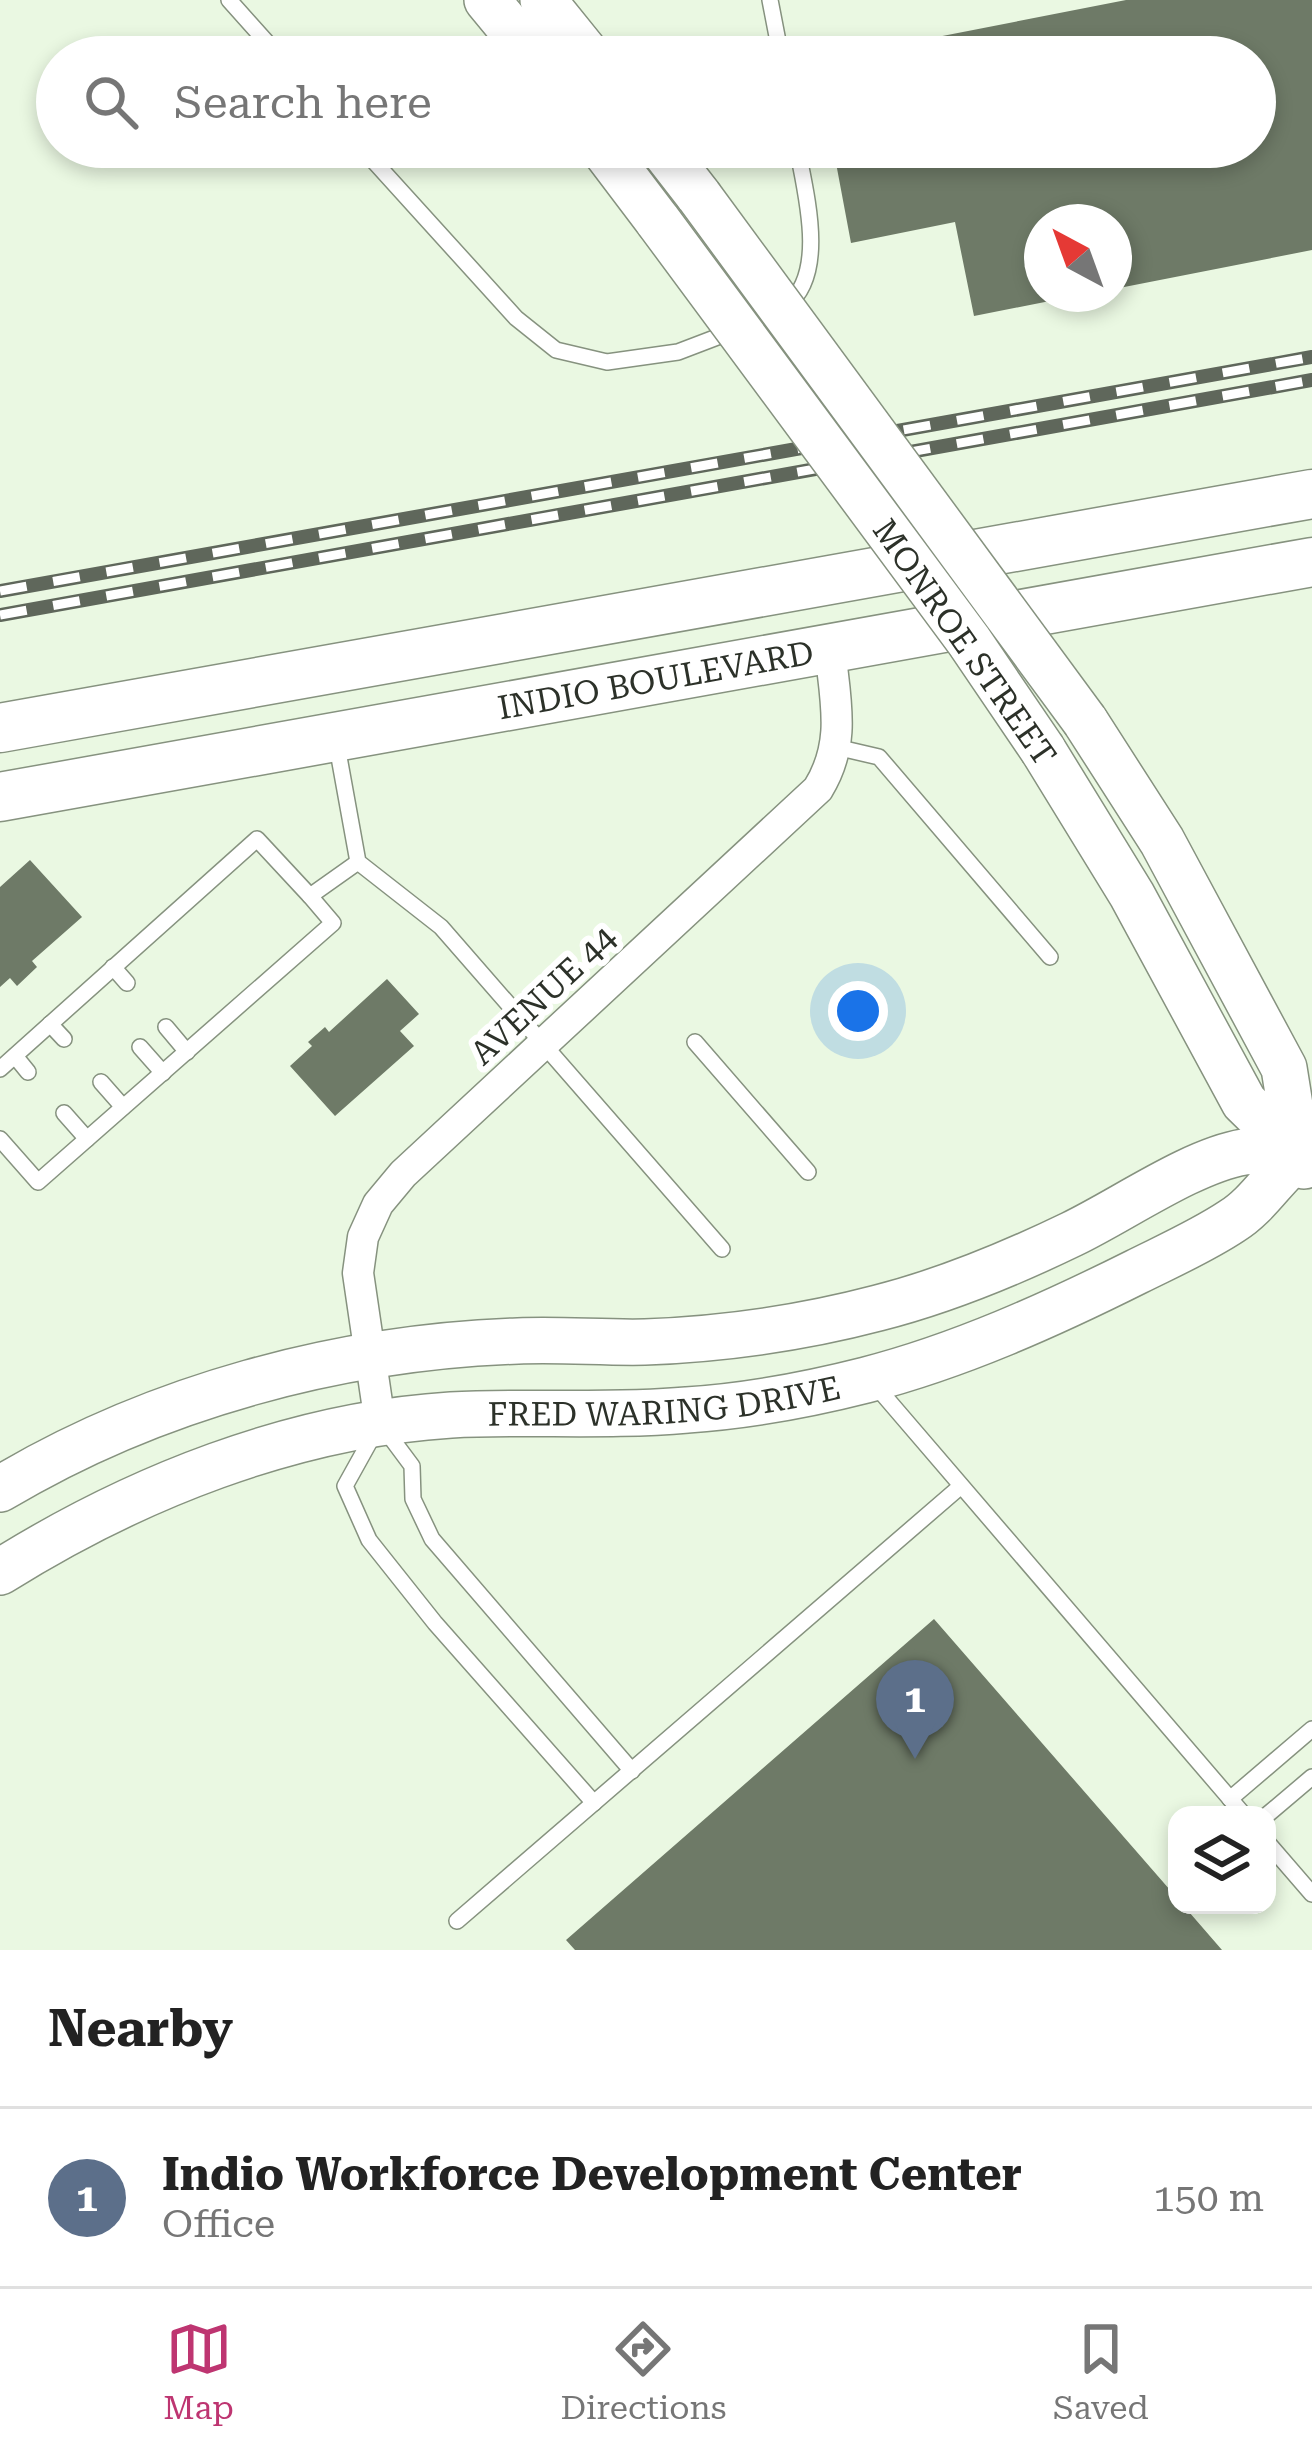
<!DOCTYPE html>
<html lang="en">
<head>
<meta charset="utf-8">
<style>
  body { margin:0; font-family:"Roboto Serif",serif; background:#f2f2f2; color:#222 }
  .controls { position:absolute; right:36px; bottom:36px; display:grid; overflow:hidden; border-radius:24px; box-shadow:0 6px 18px #0003 }
  .controls button { width:108px; height:108px; display:grid; place-items:center; padding:0; border:0; border-bottom:3px solid #e0e0e0; background:#fff; color:#222; font:60px sans-serif }
  .compass { position:absolute; left:1024px; top:204px; width:108px; height:108px; border-radius:50%; background:#fff; box-shadow:0 6px 18px #0003; rotate:319deg }
  .you { position:absolute; left:858px; top:1011px; width:42px; height:42px; margin:-30px; border:9px solid #fff; border-radius:50%; background:#1a73e8; box-shadow:0 0 0 18px #1a73e833 }
  .badge { display:grid; place-items:center; width:78px; height:78px; border-radius:50%; background:#be3571; color:#fff; font-size:39px; font-weight:700 }
  .pin { position:absolute; translate:-50% -99px; filter:drop-shadow(0 3px 6px #0008) }
  .pin::after { content:''; position:absolute; top:63px; width:42px; height:36px; background:inherit; clip-path:polygon(0 0,100% 0,50% 100%) }
  .list { margin:0; padding:0; list-style:none }
  h2 { display:flex; justify-content:space-between; align-items:center; height:156px; margin:0; padding:0 48px; font-size:51px }
  h2 small { font-size:39px; font-weight:400; color:#767676 }
  .list li { display:grid; grid-template-columns:78px 1fr auto; gap:36px; align-items:center; box-sizing:border-box; height:180px; padding:0 48px; border-top:3px solid #e0e0e0 }
  .list b { display:block; font-size:45px; white-space:nowrap }
  .list p { margin:0; font-size:39px; white-space:nowrap; color:#767676 }
  .list em { font-size:39px; font-style:normal; color:#767676 }
  .icon { flex:none; width:66px; height:66px; fill:none; stroke:currentColor; stroke-width:2; stroke-linecap:round; stroke-linejoin:round }
  .map { position:relative; flex:none; width:1312px; height:1950px; overflow:hidden }
  .search { position:absolute; background:#fff; box-shadow:0 6px 18px #0003; left:36px; right:36px; top:36px; height:132px; display:flex; align-items:center; gap:30px; box-sizing:border-box; padding:0 42px; border-radius:66px; color:#767676; font-size:45px }
  .sheet { height:336px; background:#fff }
  nav { display:flex; justify-content:space-around; align-items:center; box-sizing:border-box; height:168px; border-top:3px solid #e0e0e0; background:#fff; font-size:33px; color:#767676 }
  nav a { display:grid; justify-items:center; gap:6px }
  nav .on { color:#be3571 }
  .map>svg:first-child { display:block }
  .building { fill:#6e7a67 }
  .lines { fill:none; stroke-linecap:round; stroke-linejoin:round }
  .service-casing { stroke:#86927f; stroke-width:18 }
  .minor-casing { stroke:#86927f; stroke-width:33 }
  .secondary-casing { stroke:#86927f; stroke-width:48 }
  .primary-casing { stroke:#86927f; stroke-width:51 }
  .service { stroke:#fff; stroke-width:15 }
  .minor { stroke:#fff; stroke-width:30 }
  .secondary { stroke:#fff; stroke-width:45 }
  .primary { stroke:#fff; stroke-width:48 }
  .rail-casing { stroke:#5f675b; stroke-width:14 }
  .rail { stroke:#fff; stroke-width:9; stroke-dasharray:27; stroke-linecap:butt }
  .secondary-bridge-casing { stroke:#86927f; stroke-width:48; stroke-linecap:butt }
  .secondary-bridge { stroke:#fff; stroke-width:45 }
  .labels { text-anchor:middle; stroke-width:12; stroke-linejoin:round; paint-order:stroke }
  .street-label { font-size:33px; fill:#2c3129; stroke:#fff }
</style>
</head>
<body>
<div class="map">
<svg width="1312" height="1950" viewBox="0 0 1312 1950">
  <rect width="100%" height="100%" fill="#eaf8e2"/>
  <g class="building">
    <path d="M 1126,0 L 1312,0 L 1312,250 L 1114,289 L 1114,222 L 1042,222 L 1042,294 L 1075,294 L 1075,296 L 974,316 L 955,222 L 851,243 L 833,147 L 1255,147 L 1255,57 L 931,57 L 927,39 Z"/>
    <path d="M 30,860 L 82,917 L 32,961 L 37,967 L 17,986 L 10,978 L 0,987 L 0,887 Z"/>
    <path d="M 387,979 L 419,1014 L 400,1031 L 414,1046 L 335,1116 L 290,1066 L 312,1046 L 308,1042 L 325,1027 L 329,1032 Z"/>
    <path d="M 934,1619 L 1177,1898 L 1177,1905 L 1183,1905 L 1222,1950 L 575,1950 L 566,1940 Z"/>
  </g>
  <g class="lines">
    <defs>
      <g id="service">
        <path d="M 229,0 L 280,57"/>
        <path d="M 770,0 L 781,57"/>
        <path d="M 361,147 L 516,318 L 556,350 L 607,362 L 678,352 L 733,331"/>
        <path d="M 787,305 C 828,273 805,191 797,147"/>
        <path d="M 337,746 L 358,862 L 441,927 L 722,1249"/>
        <path d="M 836,747 L 879,757 L 1050,957"/>
        <path d="M 113,967 L 127,983"/>
        <path d="M 50,1024 L 64,1039"/>
        <path d="M 166,1027 L 187,1052"/>
        <path d="M 695,1042 L 808,1172"/>
        <path d="M 140,1047 L 163,1073"/>
        <path d="M 15,1056 L 28,1072"/>
        <path d="M 0,1069 L 257,839 L 310,896"/>
        <path d="M 101,1082 L 123,1107"/>
        <path d="M 64,1113 L 87,1139"/>
        <path d="M 0,1139 L 38,1182 L 333,923 L 310,896 L 358,862"/>
        <path d="M 875,1385 L 1244,1815"/>
        <path d="M 1230,1799 L 1312,1729"/>
        <path d="M 594,1803 L 435,1623 L 369,1540 L 345,1486 L 380,1423 L 412,1466 L 413,1499 L 432,1539 L 632,1771"/>
        <path d="M 1267,1815 L 1312,1777"/>
        <path d="M 1267,1842 L 1312,1894"/>
        <path d="M 457,1921 L 961,1486"/>
      </g>
      <path id="minor" d="M 380,1423 L 358,1273 L 363,1237 L 378,1204 L 403,1174 L 818,789 C 847,742 835,700 830,649"/>
      <g id="secondary">
        <path d="M 487,0 L 534,57"/>
        <path d="M 543,0 L 589,57"/>
        <path d="M 602,147 L 658,221"/>
        <path d="M 661,147 L 699,196"/>
        <path d="M 1085,721 L 1162,841 L 1284,1068 L 1298,1155"/>
        <path d="M 1043,750 L 1132,895 L 1244,1102 L 1298,1155 L 1304,1166"/>
        <path d="M 0,1489 C 154,1397 339,1347 518,1341 C 560,1339 603,1343 645,1342 C 723,1339 802,1328 878,1308 C 945,1291 1010,1264 1072,1234 C 1122,1210 1191,1161 1244,1152 C 1260,1149 1281,1154 1298,1155"/>
        <path id="s1" d="M 0,1572 C 134,1488 292,1425 451,1415 C 529,1411 609,1417 687,1410 C 748,1406 807,1395 866,1380 C 959,1356 1050,1315 1136,1272 C 1168,1256 1202,1241 1232,1221 C 1263,1202 1281,1163 1312,1148"/>
      </g>
      <g id="primary">
        <path d="M 0,728 L 1312,494"/>
        <path id="s2" d="M 0,797 L 1312,562"/>
      </g>
    </defs>
    <use href="#service" class="service-casing"/>
    <use href="#minor" class="minor-casing"/>
    <use href="#secondary" class="secondary-casing"/>
    <use href="#primary" class="primary-casing"/>
    <use href="#service" class="service"/>
    <use href="#minor" class="minor"/>
    <use href="#secondary" class="secondary"/>
    <use href="#primary" class="primary"/>
    <defs>
      <g id="rail">
        <path d="M 0,591 L 1312,357"/>
        <path d="M 0,615 L 1312,380"/>
      </g>
    </defs>
    <use href="#rail" class="rail-casing"/>
    <use href="#rail" class="rail"/>
    <defs>
      <g id="secondary-bridge">
        <path d="M 699,196 L 1085,721"/>
        <path d="M 658,221 L 969,641 L 1043,750"/>
      </g>
    </defs>
    <use href="#secondary-bridge" class="secondary-bridge-casing"/>
    <use href="#secondary-bridge" class="secondary-bridge"/>
  </g>
  <g class="labels">
    <g class="street-label">
      <text transform="translate(965 642) rotate(55)" y="12">MONROE STREET</text>
      <text dy="12" stroke="none"><textPath href="#s2" startOffset="666">INDIO BOULEVARD</textPath></text>
      <text transform="translate(543 995) rotate(-43)" y="12">AVENUE 44</text>
      <text dy="12" stroke="none"><textPath href="#s1" startOffset="696">FRED WARING DRIVE</textPath></text>
    </g>
  </g>
</svg>
<div class="controls">
<button><svg class="icon" aria-label="layers" viewBox="0 0 24 24"><path d="M12 4l9 5-9 5-9-5zM3 14l9 5 9-5"/></svg></button>
</div>
<svg class="compass" viewBox="-18 -18 36 36"><path d="M0-13l5 13h-10z" fill="#e53935"/><path d="M0 13l5-13h-10z" fill="#767676"/></svg>
<div class="you"></div>
<div class="pin badge" style="left:915px;top:1759px;background:#5c6f8a">1</div>
<div class="search"><svg class="icon" aria-label="search" viewBox="0 0 24 24"><circle cx="10" cy="10" r="6"/><path d="M15 15l6 6"/></svg>Search here</div>
</div>
<section class="sheet">
<h2>Nearby<small></small></h2>
<ul class="list">
<li><span class="badge" style="background:#5c6f8a">1</span><div><b>Indio Workforce Development Center</b><p>Office</p></div><em>150 m</em></li>
</ul>
</section>
<nav>
<a class="on"><svg class="icon" aria-label="map" viewBox="0 0 24 24"><path d="M3 6l6-2 6 2 6-2v14l-6 2-6-2-6 2zM9 4v14M15 6v14"/></svg>Map</a>
<a><svg class="icon" aria-label="directions" viewBox="0 0 24 24"><path d="M12 3l9 9-9 9-9-9zM9 14v-3h6M13 9l2 2-2 2"/></svg>Directions</a>
<a><svg class="icon" aria-label="saved" viewBox="0 0 24 24"><path d="M7 4h10v16l-5-4-5 4z"/></svg>Saved</a>
</nav>
</body>
</html>
